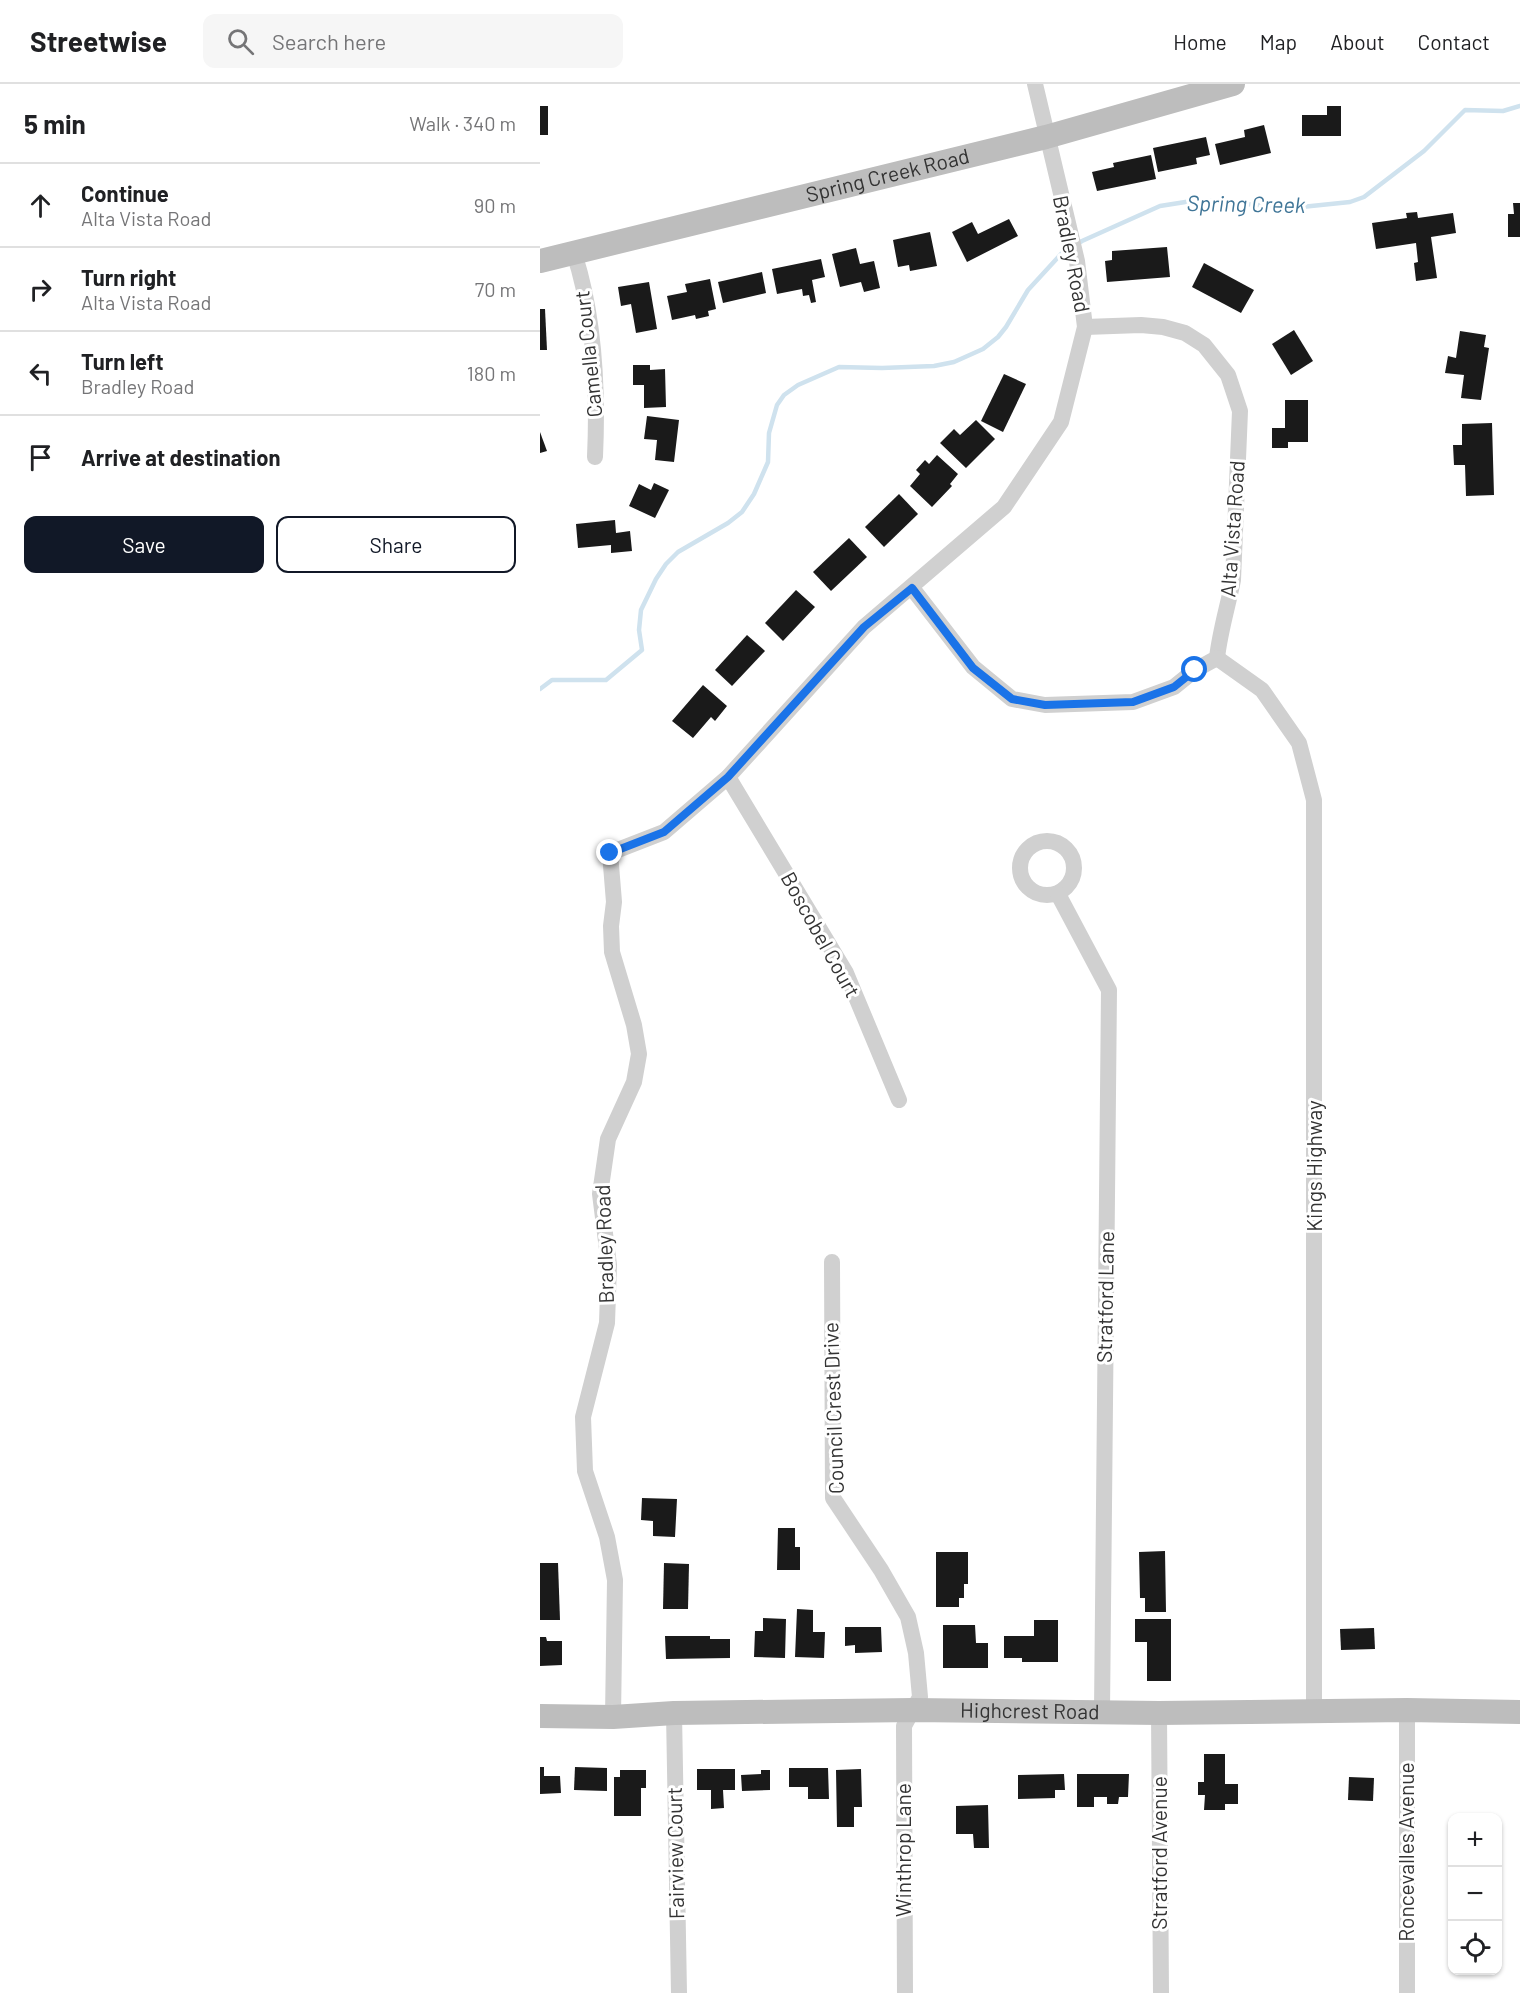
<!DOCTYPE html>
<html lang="en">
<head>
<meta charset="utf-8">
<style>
  body { margin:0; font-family:Barlow,sans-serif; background:#f6f6f6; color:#202124 }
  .controls { position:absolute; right:18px; bottom:18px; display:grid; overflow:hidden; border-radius:12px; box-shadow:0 2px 4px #0004 }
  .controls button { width:54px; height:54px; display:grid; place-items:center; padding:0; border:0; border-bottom:2px solid #e0e0e0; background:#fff; color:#202124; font:30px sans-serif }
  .stop { position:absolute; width:18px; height:18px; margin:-14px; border:4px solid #1a73e8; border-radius:50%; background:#fff }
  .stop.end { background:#1a73e8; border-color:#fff; box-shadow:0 2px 6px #0008 }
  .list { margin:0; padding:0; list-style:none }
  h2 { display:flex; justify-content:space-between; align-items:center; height:78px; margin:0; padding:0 24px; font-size:26px }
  h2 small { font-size:20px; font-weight:400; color:#757577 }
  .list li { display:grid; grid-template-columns:39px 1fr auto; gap:18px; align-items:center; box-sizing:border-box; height:84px; padding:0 24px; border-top:2px solid #e0e0e0 }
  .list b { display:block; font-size:22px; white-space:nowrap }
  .list p { margin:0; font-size:20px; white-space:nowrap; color:#757577 }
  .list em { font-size:20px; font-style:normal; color:#757577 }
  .actions { display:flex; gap:12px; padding:18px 24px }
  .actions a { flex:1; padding:14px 0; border:2px solid #111827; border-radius:12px; text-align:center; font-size:21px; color:#111827 }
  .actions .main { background:#111827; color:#fff }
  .icon { flex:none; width:33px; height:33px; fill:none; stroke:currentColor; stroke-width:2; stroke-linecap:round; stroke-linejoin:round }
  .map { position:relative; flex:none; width:980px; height:1909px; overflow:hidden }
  header { display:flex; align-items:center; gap:36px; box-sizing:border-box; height:84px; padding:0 30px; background:#fff; border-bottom:2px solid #e0e0e0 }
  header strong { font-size:28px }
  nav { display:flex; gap:33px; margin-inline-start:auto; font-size:21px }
  .search { width:420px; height:54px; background:#f6f6f6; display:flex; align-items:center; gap:15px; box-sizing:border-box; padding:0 21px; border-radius:12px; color:#757577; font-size:22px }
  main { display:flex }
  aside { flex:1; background:#fff }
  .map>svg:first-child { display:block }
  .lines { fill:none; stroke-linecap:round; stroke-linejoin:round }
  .stream { stroke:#cfe2ee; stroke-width:4.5 }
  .building { fill:#1a1a1a }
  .street { stroke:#d0d0d0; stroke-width:16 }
  .secondary { stroke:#bdbdbd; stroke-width:24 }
  .route { stroke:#1a73e8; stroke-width:8 }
  .labels { text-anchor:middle; stroke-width:6; stroke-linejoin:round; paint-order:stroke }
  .street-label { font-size:21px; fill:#333; stroke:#fff }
  .water-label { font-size:22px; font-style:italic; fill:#3f7597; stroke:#fff }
</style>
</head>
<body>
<header>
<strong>Streetwise</strong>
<div class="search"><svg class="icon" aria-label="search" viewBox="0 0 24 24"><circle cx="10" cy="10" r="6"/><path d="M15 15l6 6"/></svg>Search here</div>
<nav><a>Home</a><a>Map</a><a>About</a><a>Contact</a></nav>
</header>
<main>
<aside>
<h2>5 min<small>Walk · 340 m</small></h2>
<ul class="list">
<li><svg class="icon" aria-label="ahead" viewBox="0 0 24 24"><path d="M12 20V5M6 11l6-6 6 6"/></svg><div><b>Continue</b><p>Alta Vista Road</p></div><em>90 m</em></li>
<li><svg class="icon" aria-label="right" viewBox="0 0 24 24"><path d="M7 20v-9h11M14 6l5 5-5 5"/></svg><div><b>Turn right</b><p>Alta Vista Road</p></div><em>70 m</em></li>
<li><svg class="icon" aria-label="left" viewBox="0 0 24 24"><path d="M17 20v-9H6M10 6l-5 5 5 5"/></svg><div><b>Turn left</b><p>Bradley Road</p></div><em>180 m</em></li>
<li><svg class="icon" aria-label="arrive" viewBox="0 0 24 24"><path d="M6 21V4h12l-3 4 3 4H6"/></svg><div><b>Arrive at destination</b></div></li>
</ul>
<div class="actions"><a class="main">Save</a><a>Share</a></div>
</aside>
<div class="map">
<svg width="980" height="1909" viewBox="0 0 980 1909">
  <rect width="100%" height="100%" fill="#fff"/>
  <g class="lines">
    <path class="stream" d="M 0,605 L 12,596 L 66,596 L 102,566 L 99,546 L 101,526 L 116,495 L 126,480 L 138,468 L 188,439 L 202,428 L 214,410 L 228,378 L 229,349 L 237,321 L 244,311 L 258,301 L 299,283 L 342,284 L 394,282 L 414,278 L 443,265 L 458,253 L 466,243 L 488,206 L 522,169 L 542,157 L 620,122 L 658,116 L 752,124 L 810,118 L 824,113 L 884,67 L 925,26 L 963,27 L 980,22"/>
  </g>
  <g class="building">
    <rect x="0" y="22" width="8" height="29"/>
    <path d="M 787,22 L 801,22 L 801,52 L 762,52 L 762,31 L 787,31 Z"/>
    <path d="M 724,41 L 731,69 L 680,81 L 675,60 L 705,53 L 704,46 Z"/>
    <path d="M 666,53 L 670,71 L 656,74 L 657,80 L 618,88 L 613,64 Z"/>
    <path d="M 611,71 L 616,95 L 557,107 L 552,88 L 574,83 L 573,79 Z"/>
    <path d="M 973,119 L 980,119 L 980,153 L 968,153 L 968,130 L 974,130 Z"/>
    <path d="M 877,128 L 878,134 L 913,129 L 916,149 L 891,153 L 897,194 L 876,197 L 874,179 L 878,178 L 876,159 L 836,165 L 832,139 L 867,134 L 866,129 Z"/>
    <path d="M 469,135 L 478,152 L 427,178 L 412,148 L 432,138 L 438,150 Z"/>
    <path d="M 390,148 L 397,182 L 370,187 L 369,181 L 358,183 L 353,156 Z"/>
    <path d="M 627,163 L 630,193 L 567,198 L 565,177 L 572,176 L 572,167 Z"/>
    <path d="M 316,164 L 320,180 L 334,177 L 340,204 L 324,208 L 321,198 L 300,203 L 292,170 Z"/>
    <path d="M 281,175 L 285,193 L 272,196 L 276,218 L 271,219 L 269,211 L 263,212 L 262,205 L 237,210 L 232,185 Z"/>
    <path d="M 664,179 L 714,206 L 701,229 L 652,203 Z"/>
    <path d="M 222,188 L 226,209 L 183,219 L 178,198 Z"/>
    <path d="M 170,195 L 176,225 L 168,227 L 169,232 L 156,235 L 155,231 L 132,236 L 127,212 L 147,208 L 145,200 Z"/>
    <path d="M 109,198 L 117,245 L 96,249 L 91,220 L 81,222 L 78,203 Z"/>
    <path d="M 0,225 L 5,225 L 7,266 L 0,266 Z"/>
    <path d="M 754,246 L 773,277 L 751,291 L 732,260 Z"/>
    <path d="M 920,247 L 946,251 L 944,263 L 949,264 L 941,316 L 921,314 L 924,291 L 905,289 L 908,272 L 916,274 Z"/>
    <path d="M 93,281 L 110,281 L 110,286 L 125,285 L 126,323 L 104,324 L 104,301 L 93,301 Z"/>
    <path d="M 464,290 L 486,300 L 463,348 L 441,337 Z"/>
    <path d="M 745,316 L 768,316 L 768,358 L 748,358 L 748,364 L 732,364 L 732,344 L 745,344 Z"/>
    <path d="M 107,332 L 139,336 L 134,378 L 115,376 L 117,356 L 104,355 Z"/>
    <path d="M 436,336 L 455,355 L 426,384 L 400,359 L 414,345 L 420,351 Z"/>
    <path d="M 952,339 L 954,411 L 926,412 L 925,381 L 914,381 L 913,361 L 922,361 L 922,340 Z"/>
    <path d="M 0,348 L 7,367 L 0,369 Z"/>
    <path d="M 397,371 L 418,390 L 410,400 L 412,402 L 392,423 L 370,402 L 380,390 L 376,386 L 385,376 L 389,380 Z"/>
    <path d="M 114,399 L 129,406 L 115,434 L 89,422 L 99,400 L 111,406 Z"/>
    <path d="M 359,410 L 378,430 L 344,463 L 325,443 Z"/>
    <path d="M 75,436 L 76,449 L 90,447 L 92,467 L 71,469 L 71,461 L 38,464 L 36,440 Z"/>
    <path d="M 309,454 L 327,473 L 291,507 L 273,488 Z"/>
    <path d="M 256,506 L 275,523 L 243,557 L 225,539 Z"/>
    <path d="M 207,551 L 225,567 L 192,602 L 175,586 Z"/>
    <path d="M 163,601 L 187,622 L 175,637 L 171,633 L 153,654 L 132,637 Z"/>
    <path d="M 102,1414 L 137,1415 L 135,1453 L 113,1452 L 113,1437 L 101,1436 Z"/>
    <path d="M 238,1444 L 255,1444 L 255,1463 L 260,1463 L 260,1486 L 237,1486 Z"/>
    <path d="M 625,1467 L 626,1528 L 605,1528 L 605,1514 L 600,1514 L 599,1468 Z"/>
    <path d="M 396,1468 L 428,1468 L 428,1500 L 424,1500 L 424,1514 L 419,1514 L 419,1523 L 396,1523 Z"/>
    <path d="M 0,1479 L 18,1479 L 20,1536 L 0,1536 Z"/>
    <path d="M 124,1479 L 149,1480 L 148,1525 L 123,1525 Z"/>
    <path d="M 257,1525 L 273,1526 L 273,1548 L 285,1548 L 284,1574 L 255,1573 Z"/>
    <path d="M 223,1534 L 246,1535 L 245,1574 L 214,1573 L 215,1547 L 223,1547 Z"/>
    <path d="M 595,1535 L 631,1535 L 631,1597 L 607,1597 L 607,1558 L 595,1558 Z"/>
    <path d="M 494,1536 L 518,1536 L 518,1578 L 482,1578 L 482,1574 L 464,1574 L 464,1552 L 494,1552 Z"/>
    <path d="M 403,1541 L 435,1541 L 436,1559 L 448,1559 L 448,1584 L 403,1584 Z"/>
    <path d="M 305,1543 L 341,1543 L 342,1568 L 315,1569 L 315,1561 L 305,1562 Z"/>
    <path d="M 834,1544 L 835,1565 L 801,1566 L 800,1545 Z"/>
    <path d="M 125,1552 L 170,1552 L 170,1555 L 190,1555 L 190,1574 L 126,1575 Z"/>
    <path d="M 0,1553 L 6,1553 L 7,1557 L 22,1557 L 22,1581 L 0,1582 Z"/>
    <path d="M 664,1670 L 685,1670 L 685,1700 L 698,1700 L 698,1720 L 685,1720 L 685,1726 L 664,1726 L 665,1711 L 658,1711 L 658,1698 L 664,1698 Z"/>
    <path d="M 0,1683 L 4,1683 L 4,1692 L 20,1692 L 21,1709 L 0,1710 Z"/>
    <path d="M 35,1683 L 67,1684 L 67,1707 L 34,1706 Z"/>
    <path d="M 249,1684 L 288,1684 L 289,1715 L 268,1715 L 268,1703 L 249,1703 Z"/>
    <path d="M 157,1685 L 195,1685 L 195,1706 L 183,1706 L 184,1724 L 171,1725 L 171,1706 L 157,1706 Z"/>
    <path d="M 321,1685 L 322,1723 L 314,1723 L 314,1743 L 297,1743 L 296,1686 Z"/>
    <path d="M 80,1686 L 106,1686 L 106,1704 L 101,1704 L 101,1732 L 74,1732 L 74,1693 L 80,1693 Z"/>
    <path d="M 221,1686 L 230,1686 L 230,1706 L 202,1707 L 201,1691 L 221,1690 Z"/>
    <path d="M 524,1690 L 525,1706 L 515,1706 L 515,1714 L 478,1715 L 478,1691 Z"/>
    <path d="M 537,1690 L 589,1690 L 588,1713 L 579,1713 L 578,1720 L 567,1720 L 567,1713 L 554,1713 L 554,1723 L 537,1723 Z"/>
    <path d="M 809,1693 L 834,1694 L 833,1717 L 808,1716 Z"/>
    <path d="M 448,1721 L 449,1764 L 434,1764 L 433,1750 L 416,1750 L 416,1722 Z"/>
  </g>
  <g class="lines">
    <g class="street">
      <path d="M 34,169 C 55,233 58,306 55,373"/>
      <path d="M 545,243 L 601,241 L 623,243 L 645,249 L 664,261 L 688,291 L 700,327 L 693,496 C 688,522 680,547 677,574"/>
      <path d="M 372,504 L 433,583 L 472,615 L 505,621 L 593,618 L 634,603 L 655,586 L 677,574"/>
      <path d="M 677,574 L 722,606 L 759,659 L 774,716 L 774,1627"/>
      <path d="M 188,693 L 306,889 L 359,1016"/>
      <circle cx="507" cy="784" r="27"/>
      <path d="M 518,810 L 569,906 L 562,1628"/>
      <path d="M 292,1178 L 293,1414 L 341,1486 L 368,1533 L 376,1569 L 380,1613 L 364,1642 L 365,1909"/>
      <path d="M 867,1626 L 867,1909"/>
      <path d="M 134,1629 L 139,1909"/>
      <path d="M 619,1629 L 621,1909"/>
      <path d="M 73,1633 L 75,1496 L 67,1453 L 45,1387 L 43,1333 L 67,1239 L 69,1181 L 60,1110 L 68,1055 L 94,998 L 99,970 L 94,941 L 72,868 L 71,842 L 74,818 L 70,769 L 124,748 L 188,693 L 324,543 L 464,423 L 521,338 L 545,243 L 537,177 L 495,0"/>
    </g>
    <g class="secondary">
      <path id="s1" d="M 0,177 L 506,53 L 693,0"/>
      <path id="s2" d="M 0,1632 L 73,1633 L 134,1629 L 373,1626 L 619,1629 L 867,1626 L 980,1628"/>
    </g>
  </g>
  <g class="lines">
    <path class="route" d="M 70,769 L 124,748 L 188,693 L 324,543 L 372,504 L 433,584 L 472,615 L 505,621 L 593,618 L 634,603 L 655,586"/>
  </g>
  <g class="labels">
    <g class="street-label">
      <text dy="7" stroke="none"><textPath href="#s1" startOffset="358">Spring Creek Road</textPath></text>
      <text transform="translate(531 170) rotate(79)" y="7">Bradley Road</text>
      <text transform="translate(49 270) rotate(-96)" y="7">Camella Court</text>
      <text transform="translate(693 445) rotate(-86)" y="7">Alta Vista Road</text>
      <text transform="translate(280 851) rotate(61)" y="7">Boscobel Court</text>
      <text transform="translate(775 1082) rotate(-90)" y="7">Kings Highway</text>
      <text transform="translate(65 1160) rotate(-92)" y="7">Bradley Road</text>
      <text transform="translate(566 1213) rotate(-89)" y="7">Stratford Lane</text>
      <text transform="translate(294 1324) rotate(-92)" y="7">Council Crest Drive</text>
      <text dy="7" stroke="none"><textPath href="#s2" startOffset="490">Highcrest Road</textPath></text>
      <text transform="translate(364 1766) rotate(-90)" y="7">Winthrop Lane</text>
      <text transform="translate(867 1768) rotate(-90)" y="7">Roncevalles Avenue</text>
      <text transform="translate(136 1769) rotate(-91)" y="7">Fairview Court</text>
      <text transform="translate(620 1769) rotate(-90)" y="7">Stratford Avenue</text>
    </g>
    <g class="water-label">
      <text transform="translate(706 120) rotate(1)" y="8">Spring Creek</text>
    </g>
  </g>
</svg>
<div class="controls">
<button>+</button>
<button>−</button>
<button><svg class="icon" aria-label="locate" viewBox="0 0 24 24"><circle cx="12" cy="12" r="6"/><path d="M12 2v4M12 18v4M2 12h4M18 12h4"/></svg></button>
</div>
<div class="stop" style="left:655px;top:586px"></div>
<div class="stop end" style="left:70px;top:769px"></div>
</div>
</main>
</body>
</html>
